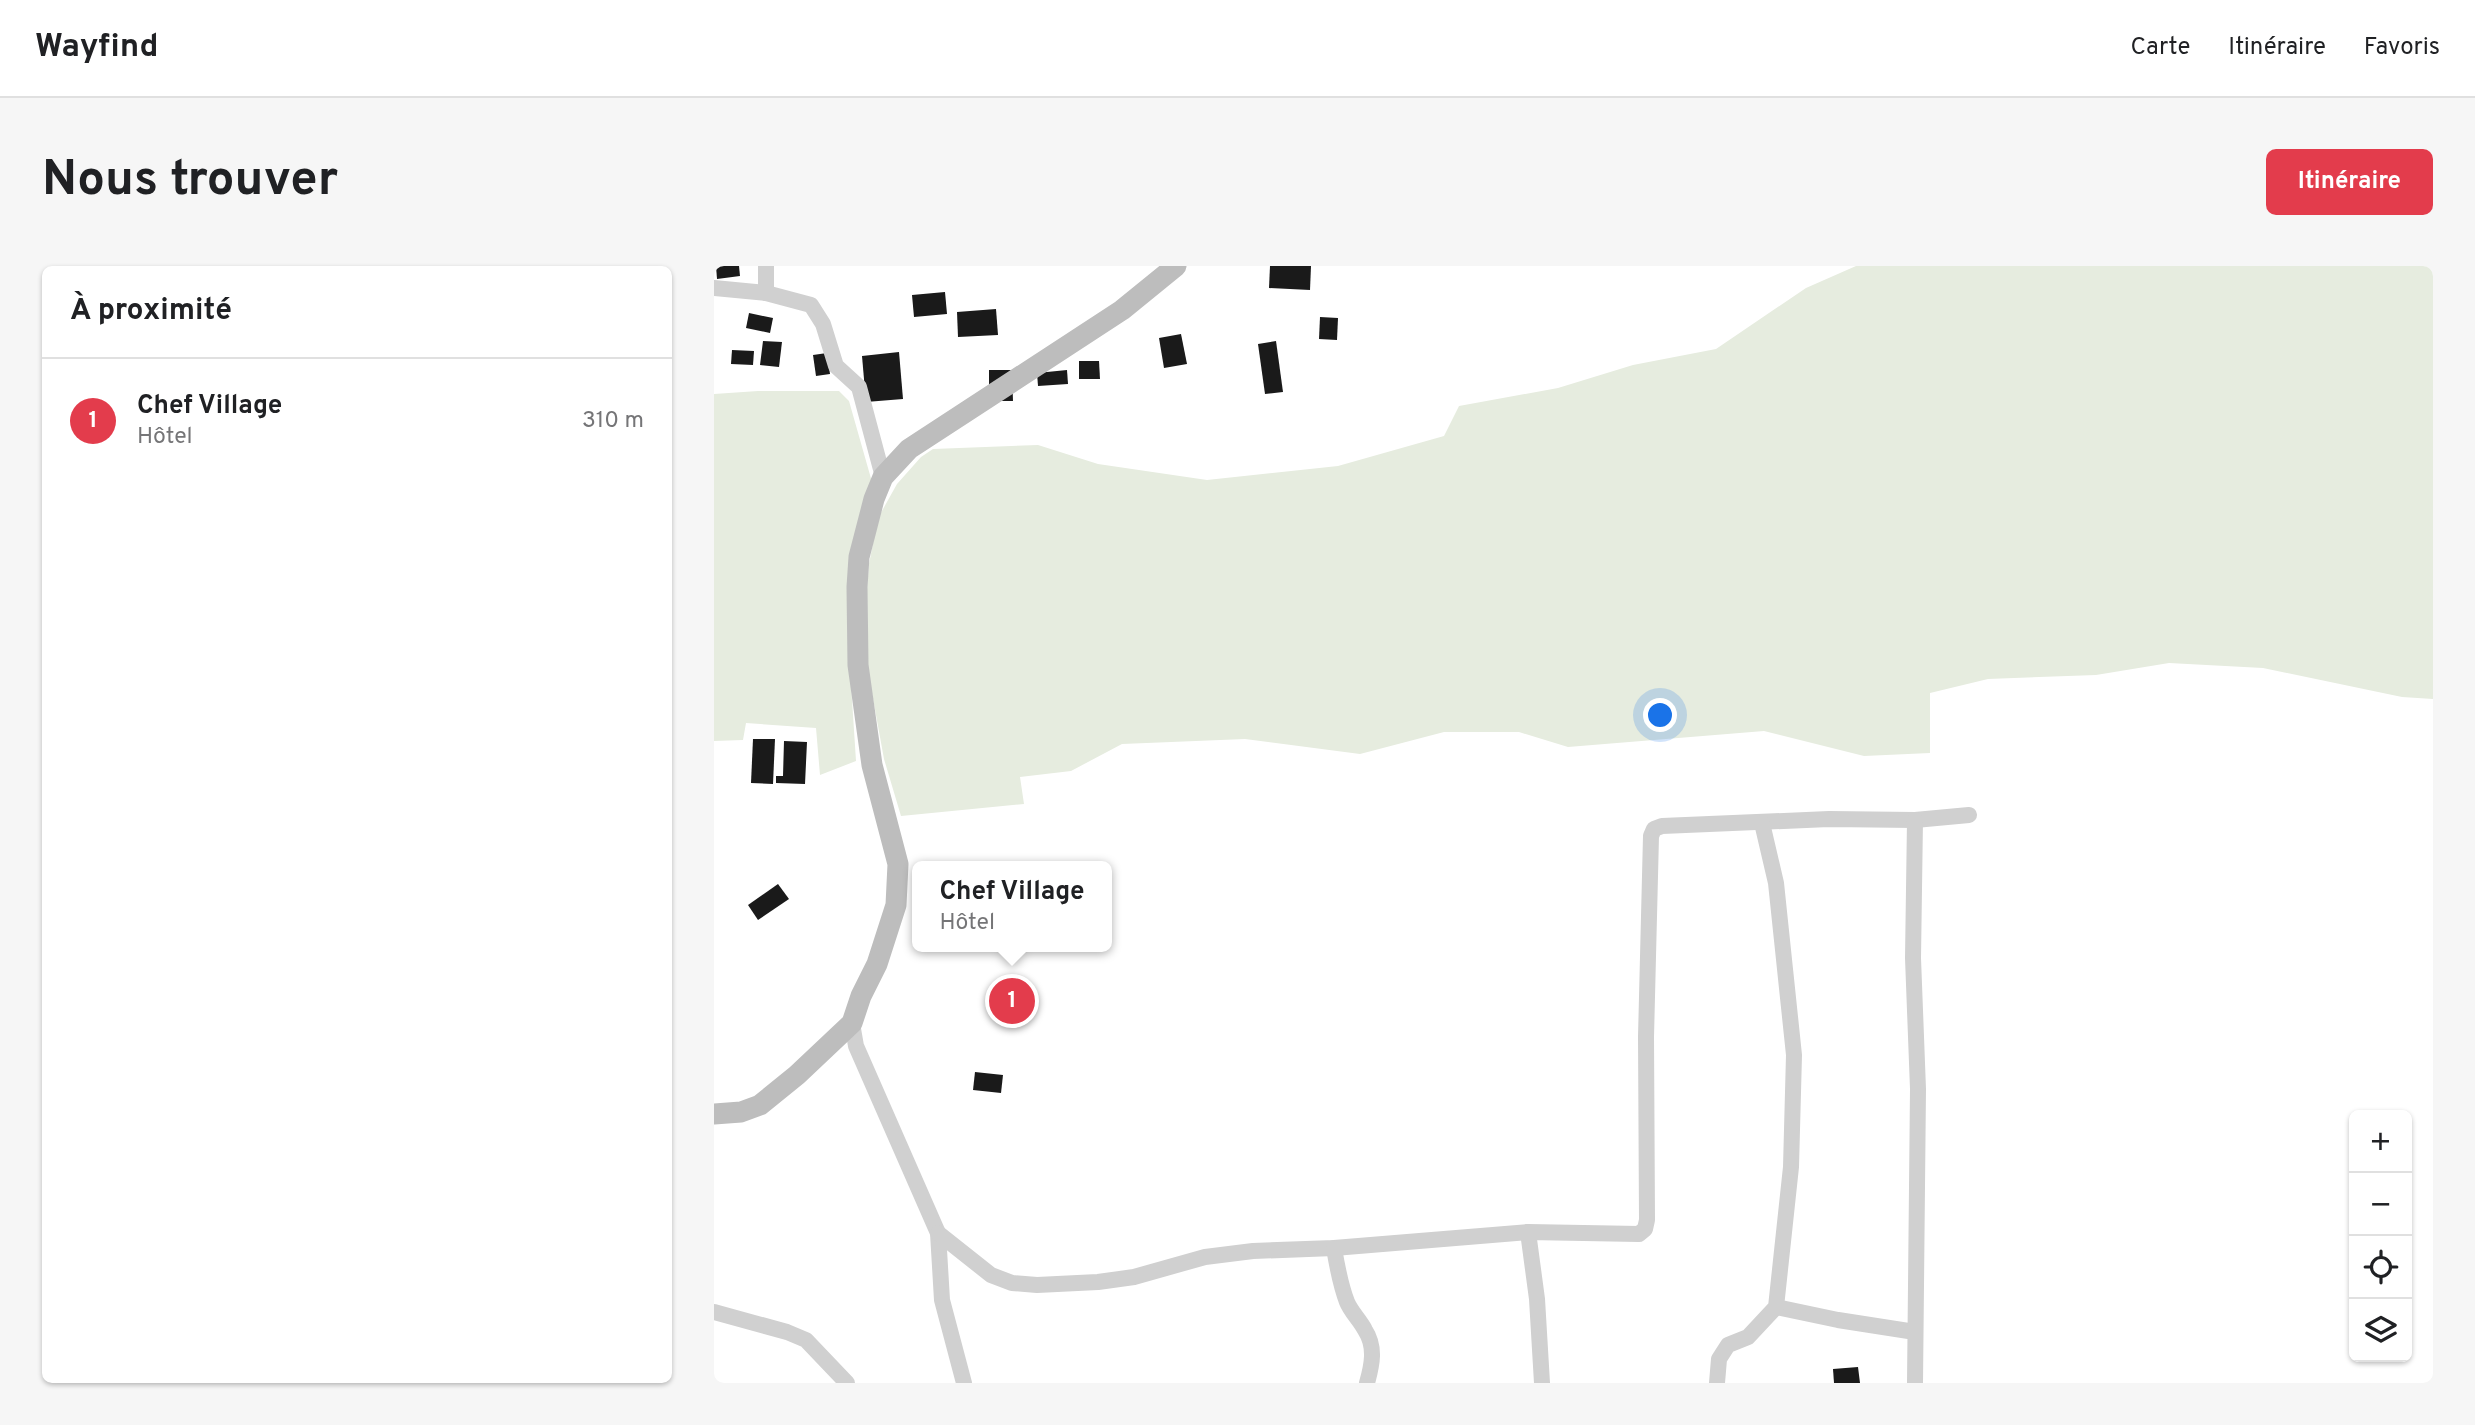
<!DOCTYPE html>
<html lang="fr">
<head>
<meta charset="utf-8">
<style>
  body { margin:0; font-family:Overpass,sans-serif; background:#f6f6f6; color:#202124 }
  .controls { position:absolute; right:21px; bottom:21px; display:grid; overflow:hidden; border-radius:10px; box-shadow:0 2px 5px #0004 }
  .controls button { width:63px; height:63px; display:grid; place-items:center; padding:0; border:0; border-bottom:2px solid #e0e0e0; background:#fff; color:#202124; font:35px sans-serif }
  .you { position:absolute; left:947px; top:450px; width:24px; height:24px; margin:-18px; border:5px solid #fff; border-radius:50%; background:#1a73e8; box-shadow:0 0 0 10px #1a73e833 }
  .badge { display:grid; place-items:center; width:46px; height:46px; border-radius:50%; background:#e33c4c; color:#fff; font-size:23px; font-weight:700 }
  .pin { position:absolute; translate:-50% -50%; border:4px solid #fff; box-shadow:0 2px 7px #0006 }
  .popup { position:absolute; left:198px; top:595px; width:200px; height:91px; box-sizing:border-box; display:grid; place-content:center; border-radius:10px; background:#fff; filter:drop-shadow(0 2px 5px #0005); font-size:23px; white-space:nowrap; color:#757577 }
  .popup b { font-size:26px; color:#202124 }
  .popup::after { content:''; position:absolute; left:50%; top:100%; margin-left:-14px; border:14px solid transparent; border-top-color:#fff }
  .list { margin:0; padding:0; list-style:none }
  h2 { display:flex; justify-content:space-between; align-items:center; height:91px; margin:0; padding:0 28px; font-size:30px }
  h2 small { font-size:23px; font-weight:400; color:#757577 }
  .list li { display:grid; grid-template-columns:46px 1fr auto; gap:21px; align-items:center; box-sizing:border-box; height:126px; padding:0 28px; border-top:2px solid #e0e0e0 }
  .list b { display:block; font-size:26px; white-space:nowrap }
  .list p { margin:0; font-size:23px; white-space:nowrap; color:#757577 }
  .list em { font-size:23px; font-style:normal; color:#757577 }
  .icon { flex:none; width:38px; height:38px; fill:none; stroke:currentColor; stroke-width:2; stroke-linecap:round; stroke-linejoin:round }
  .map { position:relative; flex:none; width:1719px; height:1117px; overflow:hidden; border-radius:10px }
  header { display:flex; align-items:center; gap:42px; box-sizing:border-box; height:98px; padding:0 35px; background:#fff; border-bottom:2px solid #e0e0e0 }
  header strong { font-size:33px }
  nav { display:flex; gap:38px; margin-inline-start:auto; font-size:24px }
  .intro { display:flex; align-items:center; justify-content:space-between; box-sizing:border-box; height:168px; padding:0 42px }
  h1 { margin:0; font-size:49px }
  .button { padding:18px 32px; border-radius:10px; background:#e33c4c; color:#fff; font-size:24px; font-weight:700 }
  main { display:flex; gap:42px; padding:0 42px }
  aside { flex:1; background:#fff; border-radius:10px; box-shadow:0 2px 5px #0004 }
  .map>svg:first-child { display:block }
  .green { fill:#e6ecdf }
  .building { fill:#1a1a1a }
  .lines { fill:none; stroke-linecap:round; stroke-linejoin:round }
  .street { stroke:#d0d0d0; stroke-width:16 }
  .secondary { stroke:#bdbdbd; stroke-width:21 }
</style>
</head>
<body>
<header>
<strong>Wayfind</strong>
<nav><a>Carte</a><a>Itinéraire</a><a>Favoris</a></nav>
</header>
<div class="intro"><h1>Nous trouver</h1><a class="button">Itinéraire</a></div>
<main>
<aside>
<h2>À proximité<small></small></h2>
<ul class="list">
<li><span class="badge">1</span><div><b>Chef Village</b><p>Hôtel</p></div><em>310 m</em></li>
</ul>
</aside>
<div class="map">
<svg width="1719" height="1117" viewBox="0 0 1719 1117">
  <rect width="100%" height="100%" fill="#fff"/>
  <g class="green">
    <path d="M 1142,0 L 1719,0 L 1719,433 L 1688,431 L 1549,402 L 1455,397 L 1382,409 L 1274,413 L 1216,427 L 1216,487 L 1150,490 L 1050,465 L 854,481 L 805,466 L 730,466 L 646,488 L 531,473 L 408,478 L 357,505 L 306,511 L 310,538 L 187,550 L 170,493 L 154,405 L 153,323 L 155,298 L 164,252 L 183,218 L 207,191 L 219,183 L 324,179 L 384,198 L 493,214 L 624,200 L 730,170 L 745,140 L 844,122 L 919,99 L 1002,83 L 1092,22 Z"/>
    <path d="M 44,125 L 125,125 L 135,135 L 158,216 L 133,357 L 142,495 L 106,509 L 102,462 L 32,457 L 29,474 L 0,475 L 0,128 Z"/>
  </g>
  <g class="building">
    <path d="M 2,0 L 25,0 L 26,10 L 3,13 Z"/>
    <path d="M 556,0 L 597,0 L 596,24 L 555,22 Z"/>
    <path d="M 231,26 L 233,48 L 200,51 L 198,29 Z"/>
    <path d="M 282,43 L 284,69 L 244,71 L 243,46 Z"/>
    <path d="M 35,47 L 59,52 L 56,67 L 32,62 Z"/>
    <path d="M 606,51 L 624,52 L 623,74 L 605,73 Z"/>
    <path d="M 467,68 L 473,98 L 450,102 L 445,72 Z"/>
    <path d="M 49,75 L 68,76 L 65,101 L 46,99 Z"/>
    <path d="M 562,75 L 569,126 L 551,128 L 544,78 Z"/>
    <path d="M 18,84 L 40,85 L 39,99 L 17,98 Z"/>
    <path d="M 185,86 L 189,133 L 152,136 L 148,90 Z"/>
    <path d="M 113,87 L 116,108 L 102,110 L 99,89 Z"/>
    <path d="M 365,95 L 385,95 L 386,113 L 365,113 Z"/>
    <path d="M 275,104 L 298,104 L 299,135 L 275,135 Z"/>
    <path d="M 353,104 L 354,118 L 324,120 L 323,107 Z"/>
    <path d="M 39,473 L 61,473 L 59,518 L 37,517 Z"/>
    <path d="M 70,475 L 93,476 L 91,518 L 62,517 L 62,510 L 69,510 Z"/>
    <path d="M 64,618 L 75,633 L 44,654 L 34,639 Z"/>
    <path d="M 261,806 L 289,809 L 287,827 L 259,824 Z"/>
    <path d="M 1144,1101 L 1146,1117 L 1120,1117 L 1119,1103 Z"/>
  </g>
  <g class="lines">
    <g class="street">
      <path d="M 52,0 L 52,27"/>
      <path d="M 0,22 L 52,27 L 97,39 L 109,58 L 122,100 L 145,121 L 169,211"/>
      <path d="M 138,757 L 142,780 L 224,967 L 228,1034 L 250,1117"/>
      <path d="M 814,966 L 823,1033 L 828,1117"/>
      <path d="M 224,967 L 277,1009 L 298,1017 L 323,1019 L 384,1016 L 420,1011 L 491,991 L 539,985 L 620,982 L 814,966 L 925,968 L 931,963 L 933,954 L 932,771 L 937,570 L 940,563 L 948,560 L 1115,553 L 1201,554 L 1255,549"/>
      <path d="M 620,982 C 623,1000 626,1018 633,1036 C 637,1046 646,1054 651,1064 C 662,1081 658,1099 653,1117"/>
      <path d="M 1062,1041 L 1124,1054 L 1201,1066"/>
      <path d="M 0,1046 L 73,1066 L 92,1074 L 133,1117"/>
      <path d="M 1003,1117 L 1005,1093 L 1014,1079 L 1034,1071 L 1062,1041 L 1077,901 L 1080,789 L 1062,617 L 1048,557"/>
      <path d="M 1201,1117 L 1204,823 L 1199,692 L 1201,554"/>
    </g>
    <path class="secondary" d="M 0,848 L 27,846 L 46,839 L 83,809 L 138,757 L 147,730 L 163,698 L 182,639 L 184,598 L 158,499 L 144,399 L 143,321 L 145,291 L 160,233 L 169,211 L 195,183 L 408,44 L 462,0"/>
  </g>
</svg>
<div class="controls">
<button>+</button>
<button>−</button>
<button><svg class="icon" aria-label="locate" viewBox="0 0 24 24"><circle cx="12" cy="12" r="6"/><path d="M12 2v4M12 18v4M2 12h4M18 12h4"/></svg></button>
<button><svg class="icon" aria-label="layers" viewBox="0 0 24 24"><path d="M12 4l9 5-9 5-9-5zM3 14l9 5 9-5"/></svg></button>
</div>
<div class="you"></div>
<div class="pin badge" style="left:298px;top:735px">1</div>
<div class="popup"><b>Chef Village</b>Hôtel</div>
</div>
</main>
</body>
</html>
